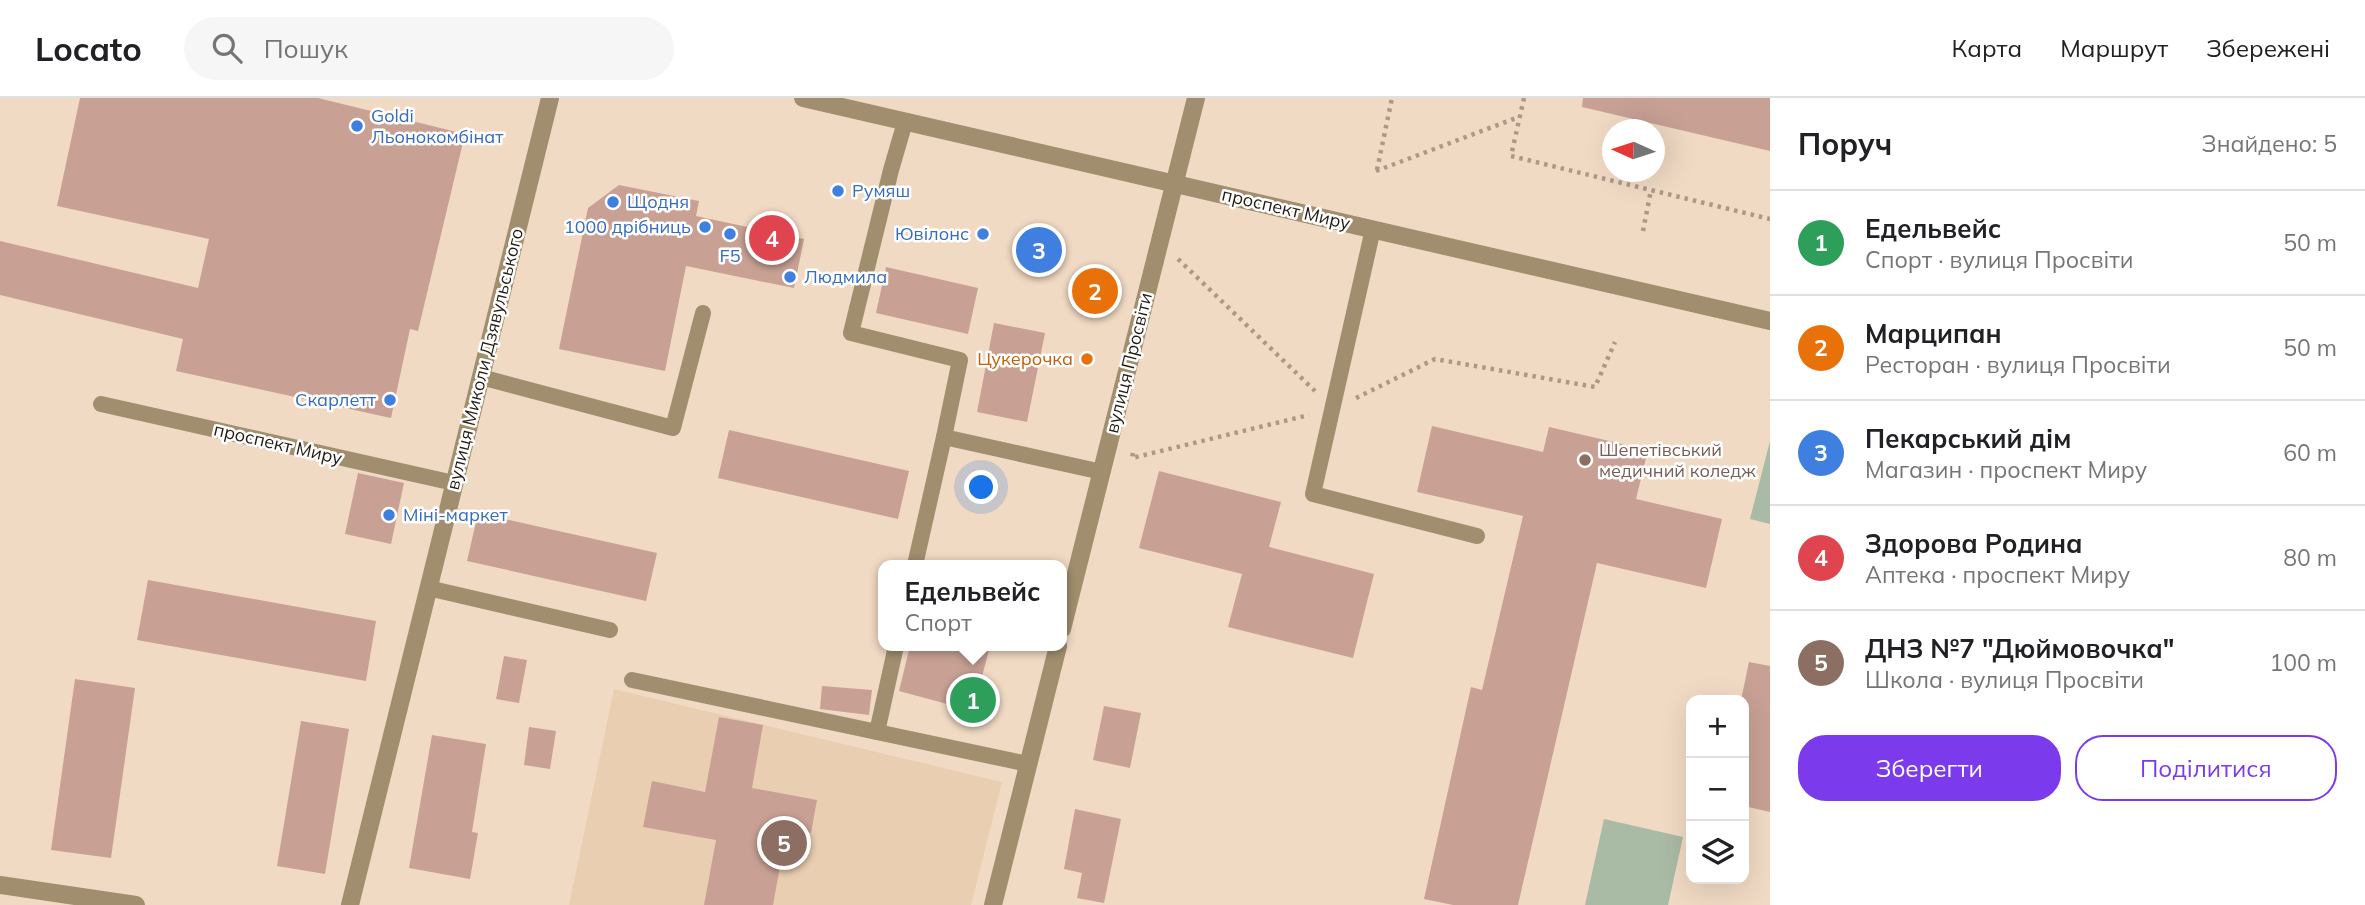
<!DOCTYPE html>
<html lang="uk">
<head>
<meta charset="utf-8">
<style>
  body { margin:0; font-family:Mulish,sans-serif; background:#f6f6f6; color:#202124 }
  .controls { position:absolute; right:21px; bottom:21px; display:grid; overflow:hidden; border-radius:14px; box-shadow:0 7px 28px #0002 }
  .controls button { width:63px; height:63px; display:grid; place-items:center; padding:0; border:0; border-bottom:2px solid #e0e0e0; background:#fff; color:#202124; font:35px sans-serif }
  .compass { position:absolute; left:1602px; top:21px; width:63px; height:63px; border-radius:50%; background:#fff; box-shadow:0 7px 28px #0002; rotate:273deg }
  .you { position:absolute; left:982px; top:390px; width:24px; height:24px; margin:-18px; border:5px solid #fff; border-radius:50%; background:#1a73e8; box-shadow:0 0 0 10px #1a73e833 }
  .badge { display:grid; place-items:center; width:46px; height:46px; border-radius:50%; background:#7c3aed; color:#fff; font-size:23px; font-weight:700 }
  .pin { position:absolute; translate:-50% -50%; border:4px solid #fff; box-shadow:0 2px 7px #0006 }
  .popup { position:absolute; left:878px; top:462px; width:189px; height:91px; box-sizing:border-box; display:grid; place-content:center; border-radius:14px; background:#fff; filter:drop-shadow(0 2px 5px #0005); font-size:23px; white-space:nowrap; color:#757577 }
  .popup b { font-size:26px; color:#202124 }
  .popup::after { content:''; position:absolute; left:50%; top:100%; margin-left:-14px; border:14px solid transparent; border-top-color:#fff }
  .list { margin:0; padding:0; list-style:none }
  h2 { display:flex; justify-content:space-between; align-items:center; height:91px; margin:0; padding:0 28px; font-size:30px }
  h2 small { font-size:23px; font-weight:400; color:#757577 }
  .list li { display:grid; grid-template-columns:46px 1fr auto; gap:21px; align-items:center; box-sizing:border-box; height:105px; padding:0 28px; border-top:2px solid #e0e0e0 }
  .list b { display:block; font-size:26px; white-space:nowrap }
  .list p { margin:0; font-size:23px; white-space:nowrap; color:#757577 }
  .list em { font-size:23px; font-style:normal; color:#757577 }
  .actions { display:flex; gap:14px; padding:21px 28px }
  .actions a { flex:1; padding:16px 0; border:2px solid #7c3aed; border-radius:28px; text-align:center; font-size:24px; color:#7c3aed }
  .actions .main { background:#7c3aed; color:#fff }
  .icon { flex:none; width:38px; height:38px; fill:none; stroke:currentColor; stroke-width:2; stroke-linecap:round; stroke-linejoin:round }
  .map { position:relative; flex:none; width:1770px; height:807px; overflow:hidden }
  header { display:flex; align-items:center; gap:42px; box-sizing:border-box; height:98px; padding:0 35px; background:#fff; border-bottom:2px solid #e0e0e0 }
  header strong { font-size:33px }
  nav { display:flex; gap:38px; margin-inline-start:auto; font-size:24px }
  .search { width:490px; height:63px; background:#f6f6f6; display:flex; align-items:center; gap:18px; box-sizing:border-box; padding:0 24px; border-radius:38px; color:#757577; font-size:26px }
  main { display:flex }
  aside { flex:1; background:#fff }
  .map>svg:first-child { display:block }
  .built { fill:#eaceb2 }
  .green { fill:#a9baa5 }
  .building { fill:#c8a194 }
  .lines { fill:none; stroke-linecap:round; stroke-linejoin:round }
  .path { stroke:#ab9988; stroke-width:4.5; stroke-dasharray:3.5 5; stroke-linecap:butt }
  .lane { stroke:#a08e6e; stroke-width:16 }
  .street { stroke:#a08e6e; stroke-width:18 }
  .shop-dot { fill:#3f7fe0; stroke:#fff; stroke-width:2.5 }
  .food-dot { fill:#e8710a; stroke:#fff; stroke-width:2.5 }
  .education-dot { fill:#8d6e63; stroke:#fff; stroke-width:2.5 }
  .labels { text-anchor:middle; stroke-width:5; stroke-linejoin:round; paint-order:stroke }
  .shop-label { font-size:18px; fill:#366cbe; stroke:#fff; text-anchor:start }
  .street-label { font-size:18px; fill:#241c14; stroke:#fff }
  .food-label { font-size:18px; fill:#c56008; stroke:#fff; text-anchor:end }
  .education-label { font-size:18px; fill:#785e54; stroke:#fff; text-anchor:start }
</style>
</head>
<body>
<header>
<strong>Locato</strong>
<div class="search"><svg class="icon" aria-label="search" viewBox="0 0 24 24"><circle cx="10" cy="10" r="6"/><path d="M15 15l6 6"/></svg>Пошук</div>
<nav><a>Карта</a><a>Маршрут</a><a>Збережені</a></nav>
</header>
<main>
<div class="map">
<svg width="1770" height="807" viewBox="0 0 1770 807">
  <rect width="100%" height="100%" fill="#f1dac4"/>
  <path class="built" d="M 614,591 L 1002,684 L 971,807 L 569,807 Z"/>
  <g class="green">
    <path d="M 1770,343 L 1770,426 L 1750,421 Z"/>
    <path d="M 1604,721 L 1683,739 L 1668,807 L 1585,807 Z"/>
  </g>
  <g class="building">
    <path d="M 80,0 L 318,0 L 465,36 L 418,233 L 410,231 L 391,320 L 176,273 L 183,241 L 0,197 L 0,143 L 198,190 L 209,141 L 57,108 Z"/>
    <path d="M 1583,0 L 1770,0 L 1770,53 L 1582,9 Z"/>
    <path d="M 619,87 L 699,103 L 696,118 L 804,141 L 794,190 L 686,168 L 665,273 L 559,251 L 588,110 Z"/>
    <path d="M 886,169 L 978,190 L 968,236 L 876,215 Z"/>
    <path d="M 994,225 L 1045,235 L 1027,324 L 977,314 Z"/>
    <path d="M 1432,328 L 1543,354 L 1549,329 L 1648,352 L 1636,401 L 1722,421 L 1706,490 L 1597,465 L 1518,807 L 1453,807 L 1424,801 L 1471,589 L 1482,592 L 1523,418 L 1417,394 Z"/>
    <path d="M 729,332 L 909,373 L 898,421 L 718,380 Z"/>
    <path d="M 1159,373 L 1281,404 L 1269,449 L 1374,476 L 1353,560 L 1228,529 L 1242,476 L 1139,450 Z"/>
    <path d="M 358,375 L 404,385 L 391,446 L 345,436 Z"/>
    <path d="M 478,415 L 657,455 L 646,503 L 467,463 Z"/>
    <path d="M 148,482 L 376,523 L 366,583 L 137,542 Z"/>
    <path d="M 910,548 L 990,548 L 973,613 L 899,593 Z"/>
    <path d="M 504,558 L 527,562 L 519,605 L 496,601 Z"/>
    <path d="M 1749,564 L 1770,568 L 1770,714 L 1744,708 L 1744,602 L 1741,602 Z"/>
    <path d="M 75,581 L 135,590 L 111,760 L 51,752 Z"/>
    <path d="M 822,588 L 872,592 L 869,617 L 820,611 Z"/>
    <path d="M 1104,608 L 1141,615 L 1130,670 L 1093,662 Z"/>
    <path d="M 719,619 L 763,627 L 752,690 L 817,702 L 811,735 L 787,730 L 773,807 L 704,807 L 716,742 L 643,729 L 652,683 L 705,694 Z"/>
    <path d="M 301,623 L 349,631 L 325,776 L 277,768 Z"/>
    <path d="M 529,629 L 556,633 L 550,671 L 524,667 Z"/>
    <path d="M 432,637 L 486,646 L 472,734 L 478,735 L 470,781 L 409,770 Z"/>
    <path d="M 1075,711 L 1121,721 L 1104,805 L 1077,800 L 1082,775 L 1064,771 Z"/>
  </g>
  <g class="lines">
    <g class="path">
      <path d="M 1524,0 L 1511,58 L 1770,121"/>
      <path d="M 1377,72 L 1392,0"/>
      <path d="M 1376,73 L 1519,19"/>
      <path d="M 1643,133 L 1651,92"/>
      <path d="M 1178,161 L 1315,293"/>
      <path d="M 1356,300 L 1435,261 L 1595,289 L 1615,244"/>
      <path d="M 1133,355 L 1132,360 L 1309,317"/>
    </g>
    <g class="lane">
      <path d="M 905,24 L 891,72 L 851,235 L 960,262 L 944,339 L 1102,374"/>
      <path d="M 1373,131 L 1313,396 L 1477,438"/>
      <path d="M 481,279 L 673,330 L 703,215"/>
      <path d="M 101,306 L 454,385"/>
      <path d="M 915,467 L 944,339"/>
      <path d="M 428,490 L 610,532"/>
      <path d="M 632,582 L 1028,666"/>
      <path d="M 877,634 L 896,548"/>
    </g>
    <g class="street">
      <path d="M 803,0 L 1770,223"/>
      <path d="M 1062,531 L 1196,0"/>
      <path d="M 0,787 L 136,807"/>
      <path d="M 350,807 L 550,0"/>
      <path d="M 993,807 L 1058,548"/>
    </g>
  </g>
  <g class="shop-dot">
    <circle cx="357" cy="28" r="7"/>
    <circle cx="838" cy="93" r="7"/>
    <circle cx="613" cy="104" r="7"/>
    <circle cx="705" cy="129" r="7"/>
    <circle cx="730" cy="136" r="7"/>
    <circle cx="983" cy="136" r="7"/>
    <circle cx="790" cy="179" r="7"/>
    <circle cx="390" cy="302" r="7"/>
    <circle cx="389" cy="417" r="7"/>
  </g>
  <circle class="food-dot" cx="1087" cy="261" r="7"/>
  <circle class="education-dot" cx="1585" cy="362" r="7"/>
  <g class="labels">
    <g class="shop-label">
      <text x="371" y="24">Goldi<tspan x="371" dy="21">Льонокомбінат</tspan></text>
      <text x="852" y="99">Румяш</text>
      <text x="627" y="110">Щодня</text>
      <text x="691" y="135" text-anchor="end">1000 дрібниць</text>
      <text x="969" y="142" text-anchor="end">Ювілонс</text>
      <text x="730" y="164" text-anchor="middle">F5</text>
      <text x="804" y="185">Людмила</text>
      <text x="376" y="308" text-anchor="end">Скарлетт</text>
      <text x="403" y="423">Міні-маркет</text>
    </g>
    <g class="street-label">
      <text transform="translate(1286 111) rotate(13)" y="6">проспект Миру</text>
      <text transform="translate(485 261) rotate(-76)" y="6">вулиця Миколи Дзявульського</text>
      <text transform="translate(1129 265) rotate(-76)" y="6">вулиця Просвіти</text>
      <text transform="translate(278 346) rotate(13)" y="6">проспект Миру</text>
    </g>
    <g class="food-label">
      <text x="1073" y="267">Цукерочка</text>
    </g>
    <g class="education-label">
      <text x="1599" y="358">Шепетівський<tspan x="1599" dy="21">медичний коледж</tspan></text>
    </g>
  </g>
</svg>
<div class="controls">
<button>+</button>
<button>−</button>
<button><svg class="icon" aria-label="layers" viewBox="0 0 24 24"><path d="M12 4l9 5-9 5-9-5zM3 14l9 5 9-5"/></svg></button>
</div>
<svg class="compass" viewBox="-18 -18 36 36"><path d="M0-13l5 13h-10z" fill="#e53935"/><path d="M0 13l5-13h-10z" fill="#757577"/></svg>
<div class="you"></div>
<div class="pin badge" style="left:973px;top:602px;background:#2e9e5b">1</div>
<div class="popup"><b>Едельвейс</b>Спорт</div>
<div class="pin badge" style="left:1095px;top:193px;background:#e8710a">2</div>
<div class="pin badge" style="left:1039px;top:152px;background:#3f7fe0">3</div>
<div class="pin badge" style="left:772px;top:140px;background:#e0444e">4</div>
<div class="pin badge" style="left:784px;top:745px;background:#8d6e63">5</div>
</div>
<aside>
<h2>Поруч<small>Знайдено: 5</small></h2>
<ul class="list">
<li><span class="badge" style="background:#2e9e5b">1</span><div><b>Едельвейс</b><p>Спорт · вулиця Просвіти</p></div><em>50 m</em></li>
<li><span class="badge" style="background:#e8710a">2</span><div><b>Марципан</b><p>Ресторан · вулиця Просвіти</p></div><em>50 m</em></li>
<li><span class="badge" style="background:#3f7fe0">3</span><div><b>Пекарський дім</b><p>Магазин · проспект Миру</p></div><em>60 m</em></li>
<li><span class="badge" style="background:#e0444e">4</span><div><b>Здорова Родина</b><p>Аптека · проспект Миру</p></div><em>80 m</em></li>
<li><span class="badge" style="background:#8d6e63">5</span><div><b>ДНЗ №7 &quot;Дюймовочка&quot;</b><p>Школа · вулиця Просвіти</p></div><em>100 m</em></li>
</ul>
<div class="actions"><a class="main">Зберегти</a><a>Поділитися</a></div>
</aside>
</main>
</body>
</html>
